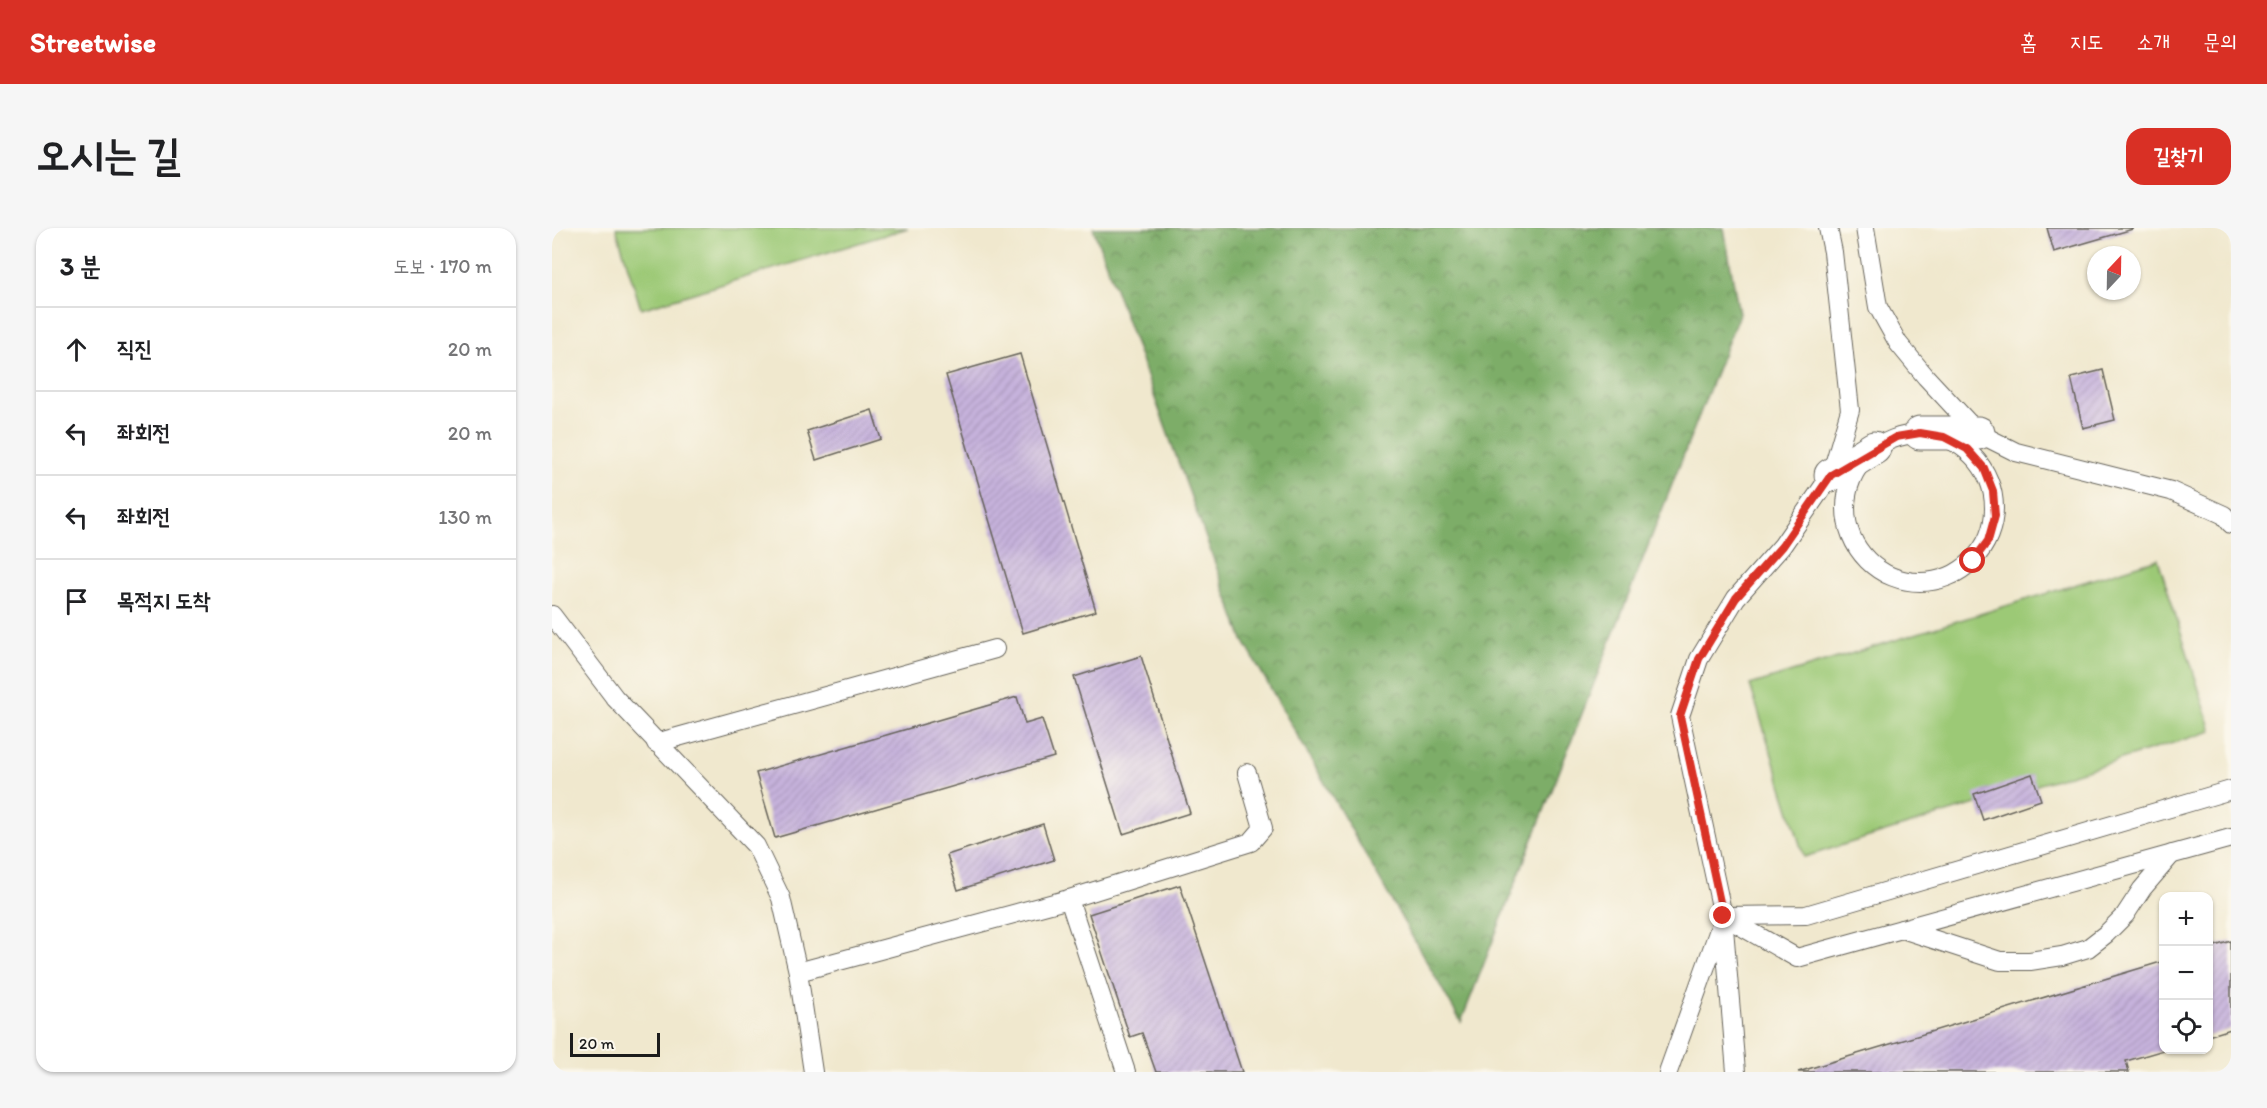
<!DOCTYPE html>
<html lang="ko">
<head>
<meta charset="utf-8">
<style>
  body { margin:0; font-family:Itim,"Poor Story",sans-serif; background:#f6f6f6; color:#202124 }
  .controls { position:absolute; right:18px; bottom:18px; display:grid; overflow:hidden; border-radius:12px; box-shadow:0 2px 4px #0004 }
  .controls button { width:54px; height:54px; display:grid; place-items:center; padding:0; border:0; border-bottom:2px solid #e0e0e0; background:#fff; color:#202124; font:30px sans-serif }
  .compass { position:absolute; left:1535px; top:18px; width:54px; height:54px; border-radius:50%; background:#fff; box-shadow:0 2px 4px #0004; rotate:22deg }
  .scale { position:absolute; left:18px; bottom:15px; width:90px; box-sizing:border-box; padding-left:6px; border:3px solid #1c1c1c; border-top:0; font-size:16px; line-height:21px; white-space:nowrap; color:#1c1c1c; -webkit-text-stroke:4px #fbf7ec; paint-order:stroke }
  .stop { position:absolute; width:18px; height:18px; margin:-14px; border:4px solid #d93025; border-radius:50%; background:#fff }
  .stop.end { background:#d93025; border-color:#fff; box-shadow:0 2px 6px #0008 }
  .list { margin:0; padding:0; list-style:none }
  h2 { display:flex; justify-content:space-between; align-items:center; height:78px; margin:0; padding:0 24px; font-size:26px }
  h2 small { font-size:20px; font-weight:400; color:#757577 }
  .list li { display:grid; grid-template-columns:39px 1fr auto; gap:18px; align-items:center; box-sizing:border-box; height:84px; padding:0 24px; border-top:2px solid #e0e0e0 }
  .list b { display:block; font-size:22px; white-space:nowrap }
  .list em { font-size:20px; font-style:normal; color:#757577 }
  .icon { flex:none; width:33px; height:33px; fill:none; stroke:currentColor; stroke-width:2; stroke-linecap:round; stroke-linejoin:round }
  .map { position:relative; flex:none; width:1679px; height:844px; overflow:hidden; border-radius:18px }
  header { display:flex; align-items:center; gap:36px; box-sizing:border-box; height:84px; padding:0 30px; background:#d93025; color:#fff }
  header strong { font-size:28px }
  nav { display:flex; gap:33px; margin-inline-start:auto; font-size:21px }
  .intro { display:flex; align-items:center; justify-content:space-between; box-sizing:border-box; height:144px; padding:0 36px }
  h1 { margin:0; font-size:42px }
  .button { padding:15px 27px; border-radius:18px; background:#d93025; color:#fff; font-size:21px; font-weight:700 }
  main { display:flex; gap:36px; padding:0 36px }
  aside { flex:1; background:#fff; border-radius:18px; box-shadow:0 2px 4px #0004 }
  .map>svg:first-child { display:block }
  .forest { fill:url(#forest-crowns); stroke:#4c6442; stroke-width:1.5 }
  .park { fill:#9cc976; stroke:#5c7249; stroke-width:1.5 }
  .building { fill:url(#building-hatch) }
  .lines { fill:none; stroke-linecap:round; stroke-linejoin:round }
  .service-casing { stroke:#66635a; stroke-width:20 }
  .minor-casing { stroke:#66635a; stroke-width:35 }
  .service { stroke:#fff; stroke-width:18 }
  .minor { stroke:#fff; stroke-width:33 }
  .route { stroke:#d93025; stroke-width:8 }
</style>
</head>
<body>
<header>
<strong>Streetwise</strong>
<nav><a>홈</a><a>지도</a><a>소개</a><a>문의</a></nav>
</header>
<div class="intro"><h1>오시는 길</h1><a class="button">길찾기</a></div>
<main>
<aside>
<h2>3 분<small>도보 · 170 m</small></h2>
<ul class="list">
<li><svg class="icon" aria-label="ahead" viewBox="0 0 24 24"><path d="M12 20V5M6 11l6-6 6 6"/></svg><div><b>직진</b></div><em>20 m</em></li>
<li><svg class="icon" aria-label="left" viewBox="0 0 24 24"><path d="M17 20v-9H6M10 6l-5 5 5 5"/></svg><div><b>좌회전</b></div><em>20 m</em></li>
<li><svg class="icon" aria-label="left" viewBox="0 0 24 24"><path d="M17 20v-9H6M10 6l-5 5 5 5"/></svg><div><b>좌회전</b></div><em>130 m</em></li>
<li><svg class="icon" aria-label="arrive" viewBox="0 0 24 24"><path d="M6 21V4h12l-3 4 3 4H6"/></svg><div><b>목적지 도착</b></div></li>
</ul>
</aside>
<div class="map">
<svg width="1679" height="844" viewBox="0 0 1679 844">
  <defs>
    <pattern id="forest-crowns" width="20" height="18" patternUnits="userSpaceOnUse" patternTransform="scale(1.5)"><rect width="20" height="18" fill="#7dad67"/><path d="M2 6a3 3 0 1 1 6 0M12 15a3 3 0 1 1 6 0" fill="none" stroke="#668c54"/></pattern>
    <pattern id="building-hatch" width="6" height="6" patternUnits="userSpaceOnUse" patternTransform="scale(1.5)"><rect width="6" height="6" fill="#c6b2dc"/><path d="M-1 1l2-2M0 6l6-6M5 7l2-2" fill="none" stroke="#aa98bc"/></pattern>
  </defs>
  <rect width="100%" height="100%" fill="#fbf7ec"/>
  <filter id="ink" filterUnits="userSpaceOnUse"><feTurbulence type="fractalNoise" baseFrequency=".0167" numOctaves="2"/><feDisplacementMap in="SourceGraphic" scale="12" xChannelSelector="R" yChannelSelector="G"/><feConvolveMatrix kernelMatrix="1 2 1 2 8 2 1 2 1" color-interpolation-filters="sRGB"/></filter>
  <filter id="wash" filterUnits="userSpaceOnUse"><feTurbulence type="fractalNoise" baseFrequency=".008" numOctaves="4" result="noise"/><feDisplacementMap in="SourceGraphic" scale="24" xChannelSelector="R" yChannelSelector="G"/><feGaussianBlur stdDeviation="1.35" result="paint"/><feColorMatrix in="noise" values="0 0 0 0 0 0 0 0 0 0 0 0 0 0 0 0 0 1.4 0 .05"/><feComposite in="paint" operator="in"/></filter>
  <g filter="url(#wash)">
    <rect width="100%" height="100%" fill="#f0e8ce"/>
    <path class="forest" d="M 541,0 L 1172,0 L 1187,86 L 909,794 L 691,412 Z"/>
    <g class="park">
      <path d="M 64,0 L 356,0 L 89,81 Z"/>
      <path d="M 1606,331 L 1660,503 L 1252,629 L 1198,457 Z"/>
    </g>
    <g id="blocks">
      <g class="building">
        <path d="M 1495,0 L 1581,0 L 1581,1 L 1502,24 Z"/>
        <path d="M 468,126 L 544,383 L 471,405 L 394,147 Z"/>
        <path d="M 1551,142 L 1563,192 L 1531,200 L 1519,150 Z"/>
        <path d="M 320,182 L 329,211 L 264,232 L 255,203 Z"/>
        <path d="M 589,428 L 638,585 L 571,606 L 522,449 Z"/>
        <path d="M 465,469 L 473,496 L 490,491 L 502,529 L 223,610 L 204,545 Z"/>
        <path d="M 1480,546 L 1489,572 L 1431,592 L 1422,566 Z"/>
        <path d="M 491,596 L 502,632 L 406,662 L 395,627 Z"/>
        <path d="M 628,657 L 690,844 L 604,844 L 590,805 L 578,809 L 537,686 Z"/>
        <path d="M 1679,713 L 1679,801 L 1656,808 L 1656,720 Z"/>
        <path d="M 1612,733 L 1612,822 L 1574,833 L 1577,844 L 1246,844 Z"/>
      </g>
    </g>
  </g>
  <g filter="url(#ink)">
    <use href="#blocks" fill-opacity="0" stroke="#66635a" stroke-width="1.5"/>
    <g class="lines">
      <defs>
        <g id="service">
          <path d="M 1313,0 L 1326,79 L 1346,115 L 1374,149 L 1426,205 L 1464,224 L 1619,263 L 1672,287 L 1679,296"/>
          <circle cx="1368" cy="280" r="74"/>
          <path d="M 0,387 L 63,470 L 204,618 L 229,670 L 246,744 L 261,844"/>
          <path d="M 104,515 L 443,421"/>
          <path d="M 1171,688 L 1245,730 L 1679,610"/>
          <path d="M 1173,688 L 1254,687 L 1679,562"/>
          <path d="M 1350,701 L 1448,733 L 1478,733 L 1510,728 L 1536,720 L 1554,706 L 1573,687 L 1590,661 L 1620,626"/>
          <path d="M 246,744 L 517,671"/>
          <path d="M 574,844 L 517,671 L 699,614 L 711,600 L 695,545"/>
          <path d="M 1116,844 L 1169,696"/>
          <path d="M 1184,844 L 1171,688 L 1128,488 L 1147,431 L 1184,370 L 1230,318 L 1279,247 L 1298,182 L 1281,24 L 1276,0"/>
        </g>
        <g id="minor">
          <path d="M 1368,205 L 1426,205"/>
          <path d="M 1279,247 L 1322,220"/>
        </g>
      </defs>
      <use href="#service" class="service-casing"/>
      <use href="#minor" class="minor-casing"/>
      <use href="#service" class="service"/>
      <use href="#minor" class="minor"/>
    </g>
  </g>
  <g class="lines" filter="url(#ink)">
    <path class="route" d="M 1171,688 L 1128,488 L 1147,431 L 1184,370 L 1230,318 L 1279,247 L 1344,209 L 1368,205 L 1392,209 L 1415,221 L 1432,240 L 1441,263 L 1443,288 L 1436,313 L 1421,333"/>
  </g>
</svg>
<div class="controls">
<button>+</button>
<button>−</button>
<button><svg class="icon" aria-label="locate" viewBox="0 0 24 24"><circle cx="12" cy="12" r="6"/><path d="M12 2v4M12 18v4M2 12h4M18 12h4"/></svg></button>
</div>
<svg class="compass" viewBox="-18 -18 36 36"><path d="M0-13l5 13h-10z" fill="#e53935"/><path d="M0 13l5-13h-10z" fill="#757577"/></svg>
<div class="scale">20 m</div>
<div class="stop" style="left:1421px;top:333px"></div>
<div class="stop end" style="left:1171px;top:688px"></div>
</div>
</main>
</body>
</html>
